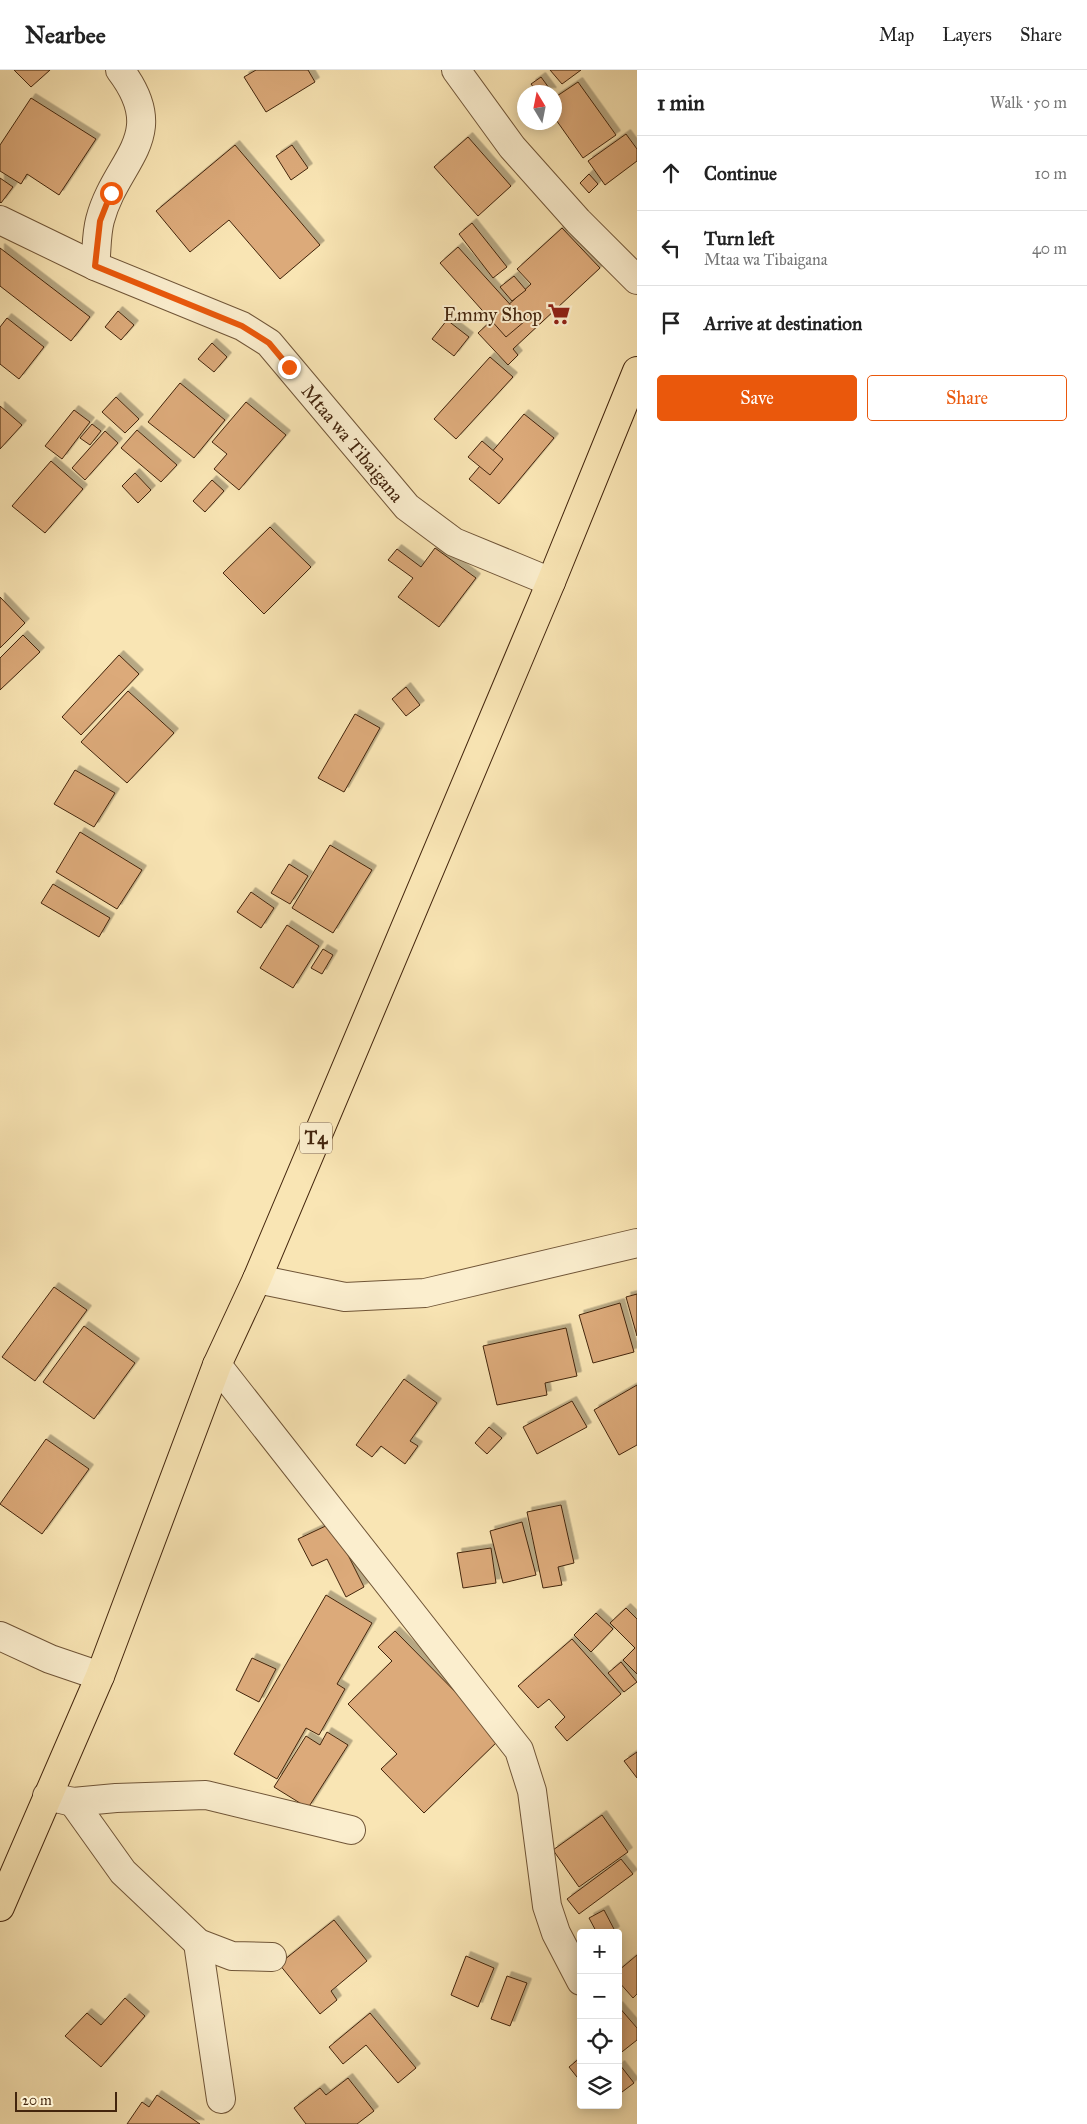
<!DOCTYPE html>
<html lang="en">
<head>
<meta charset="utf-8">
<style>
  body { margin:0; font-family:"IM FELL Great Primer",serif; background:#f2f2f2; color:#222 }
  .controls { position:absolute; right:15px; bottom:15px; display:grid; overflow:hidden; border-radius:5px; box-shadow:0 2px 12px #0003 }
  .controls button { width:45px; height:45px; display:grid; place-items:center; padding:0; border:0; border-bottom:1px solid #e0e0e0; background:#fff; color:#222; font:25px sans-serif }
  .compass { position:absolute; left:517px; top:15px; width:45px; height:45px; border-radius:50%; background:#fff; box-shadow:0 2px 12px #0003; rotate:350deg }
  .scale { position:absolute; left:15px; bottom:12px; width:102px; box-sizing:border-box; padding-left:5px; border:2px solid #43250d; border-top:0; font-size:14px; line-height:18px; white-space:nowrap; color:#43250d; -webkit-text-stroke:4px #fbeece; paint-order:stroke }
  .stop { position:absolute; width:15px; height:15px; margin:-11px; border:4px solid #ea580c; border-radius:50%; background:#fff }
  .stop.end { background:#ea580c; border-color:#fff; box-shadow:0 1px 5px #0008 }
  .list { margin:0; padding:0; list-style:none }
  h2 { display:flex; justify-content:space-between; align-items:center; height:65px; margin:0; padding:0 20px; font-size:21px }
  h2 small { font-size:16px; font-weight:400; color:#767676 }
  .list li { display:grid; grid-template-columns:32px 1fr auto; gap:15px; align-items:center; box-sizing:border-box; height:75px; padding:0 20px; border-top:1px solid #e0e0e0 }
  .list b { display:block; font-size:19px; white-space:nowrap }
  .list p { margin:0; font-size:16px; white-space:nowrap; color:#767676 }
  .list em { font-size:16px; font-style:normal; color:#767676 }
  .actions { display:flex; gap:10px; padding:15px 20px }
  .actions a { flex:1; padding:11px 0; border:1px solid #ea580c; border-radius:5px; text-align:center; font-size:18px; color:#ea580c }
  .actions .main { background:#ea580c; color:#fff }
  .icon { flex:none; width:28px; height:28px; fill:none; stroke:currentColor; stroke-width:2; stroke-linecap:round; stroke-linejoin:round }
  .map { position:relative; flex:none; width:637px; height:2054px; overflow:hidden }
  header { display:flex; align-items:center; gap:30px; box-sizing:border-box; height:70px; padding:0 25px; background:#fff; border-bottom:1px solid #e0e0e0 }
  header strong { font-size:24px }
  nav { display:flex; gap:28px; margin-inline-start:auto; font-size:18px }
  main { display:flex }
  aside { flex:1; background:#fff }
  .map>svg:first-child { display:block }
  .building { fill:#dcaa7a; stroke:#43250d; filter:url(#shadow) }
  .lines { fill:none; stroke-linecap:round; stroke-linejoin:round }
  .minor-casing { stroke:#705537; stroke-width:30 }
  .trunk-casing { stroke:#43250d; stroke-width:30 }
  .minor { stroke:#fbeece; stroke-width:28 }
  .trunk { stroke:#f9e5b4; stroke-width:28 }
  .route { stroke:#ea580c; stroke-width:6 }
  .labels { text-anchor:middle; stroke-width:4; stroke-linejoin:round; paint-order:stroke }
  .shield { fill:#fbeece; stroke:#7a6147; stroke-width:1 }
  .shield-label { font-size:18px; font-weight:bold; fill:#43250d }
  .poi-label { font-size:19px; fill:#43250d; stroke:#fbeece; text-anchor:end }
  .street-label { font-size:19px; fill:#43250d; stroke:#fbeece }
</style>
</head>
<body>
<header>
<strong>Nearbee</strong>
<nav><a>Map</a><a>Layers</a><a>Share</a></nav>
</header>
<main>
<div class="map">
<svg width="637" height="2054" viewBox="0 0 637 2054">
  <defs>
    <filter id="shadow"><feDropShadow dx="4.5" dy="-4.5" stdDeviation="0" flood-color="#0004"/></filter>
  </defs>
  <rect width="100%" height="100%" fill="#f9e5b4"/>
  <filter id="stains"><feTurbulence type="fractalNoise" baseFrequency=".004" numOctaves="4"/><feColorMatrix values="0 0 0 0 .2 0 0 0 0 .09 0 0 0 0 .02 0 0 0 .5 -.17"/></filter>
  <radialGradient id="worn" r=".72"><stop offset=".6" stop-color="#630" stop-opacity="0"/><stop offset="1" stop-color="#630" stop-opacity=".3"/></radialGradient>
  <g class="building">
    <path d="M 14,0 L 50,0 L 31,17 Z"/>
    <path d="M 256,0 L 308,0 L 315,12 L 266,42 L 244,7 Z"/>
    <path d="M 550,0 L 581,0 L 562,14 Z"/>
    <path d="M 541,7 L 552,22 L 537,22 L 531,14 Z"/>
    <path d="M 578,12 L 616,65 L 583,88 L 554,47 L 554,28 Z"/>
    <path d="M 31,28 L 96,69 L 59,125 L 27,104 L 21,114 L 0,101 L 0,75 Z"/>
    <path d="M 626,64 L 637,79 L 637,91 L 605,115 L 588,91 Z"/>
    <path d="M 468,67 L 511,116 L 478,146 L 434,97 Z"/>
    <path d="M 235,75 L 320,175 L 280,209 L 229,150 L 190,182 L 156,141 Z"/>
    <path d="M 292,75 L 308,98 L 291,110 L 276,86 Z"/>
    <path d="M 589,104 L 598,114 L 589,123 L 580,113 Z"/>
    <path d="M 0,108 L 13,117 L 1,133 L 0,132 Z"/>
    <path d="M 472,153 L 507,197 L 493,208 L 459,164 Z"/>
    <path d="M 562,158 L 600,198 L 513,279 L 518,285 L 508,295 L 478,263 L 531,214 L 517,199 Z"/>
    <path d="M 458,177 L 525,251 L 506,267 L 440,193 Z"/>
    <path d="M 0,178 L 90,247 L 71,271 L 0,216 Z"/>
    <path d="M 514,206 L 526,220 L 512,231 L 500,217 Z"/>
    <path d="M 118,241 L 134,255 L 121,270 L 105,257 Z"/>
    <path d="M 7,248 L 44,277 L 19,309 L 0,294 L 0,257 Z"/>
    <path d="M 447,250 L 469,267 L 454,286 L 432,269 Z"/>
    <path d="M 212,273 L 227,287 L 214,302 L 198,289 Z"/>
    <path d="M 490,287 L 513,307 L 456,369 L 434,349 Z"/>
    <path d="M 180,313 L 225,350 L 194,388 L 148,352 Z"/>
    <path d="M 116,327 L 139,349 L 125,363 L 102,342 Z"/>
    <path d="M 246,332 L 286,365 L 239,420 L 214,399 L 227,384 L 212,372 Z"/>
    <path d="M 0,336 L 22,355 L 0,379 Z"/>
    <path d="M 74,340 L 90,352 L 62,389 L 45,376 Z"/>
    <path d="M 524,344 L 554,368 L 499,434 L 469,409 Z"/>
    <path d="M 92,354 L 101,361 L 90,375 L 80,368 Z"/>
    <path d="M 137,360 L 177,395 L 161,412 L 121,378 Z"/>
    <path d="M 105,361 L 118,373 L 85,410 L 72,398 Z"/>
    <path d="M 482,371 L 503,389 L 490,405 L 468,387 Z"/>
    <path d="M 51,391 L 83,419 L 45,463 L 12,436 Z"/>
    <path d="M 135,403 L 151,420 L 138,433 L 122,416 Z"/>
    <path d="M 212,410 L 224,421 L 205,442 L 193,431 Z"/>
    <path d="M 270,457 L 311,497 L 264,544 L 223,503 Z"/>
    <path d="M 435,478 L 476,508 L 439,557 L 398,527 L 413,508 L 388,490 L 397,479 L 421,497 Z"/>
    <path d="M 0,527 L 25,553 L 0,578 Z"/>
    <path d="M 23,565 L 40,582 L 0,620 L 0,588 Z"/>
    <path d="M 119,585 L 139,604 L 81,665 L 62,647 Z"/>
    <path d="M 406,617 L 420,635 L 406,646 L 392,629 Z"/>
    <path d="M 128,621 L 174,663 L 127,713 L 81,672 Z"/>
    <path d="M 355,644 L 380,658 L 344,722 L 318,708 Z"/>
    <path d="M 75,700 L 115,723 L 94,757 L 54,734 Z"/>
    <path d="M 80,762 L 142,800 L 117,839 L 56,802 Z"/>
    <path d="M 330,775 L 372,800 L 333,863 L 292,838 Z"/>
    <path d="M 289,794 L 308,806 L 290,834 L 271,823 Z"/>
    <path d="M 53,814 L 110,848 L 99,867 L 41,833 Z"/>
    <path d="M 251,822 L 274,838 L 261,858 L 237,842 Z"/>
    <path d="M 287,855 L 319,876 L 293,918 L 260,898 Z"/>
    <path d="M 323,879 L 333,885 L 322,904 L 311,898 Z"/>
    <path d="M 54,1217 L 87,1240 L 35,1311 L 2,1287 Z"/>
    <path d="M 637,1224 L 637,1266 L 626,1227 Z"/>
    <path d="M 620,1233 L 634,1282 L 593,1293 L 579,1245 Z"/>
    <path d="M 84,1256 L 135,1293 L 94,1349 L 43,1312 Z"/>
    <path d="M 566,1258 L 577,1306 L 545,1313 L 547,1325 L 497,1335 L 483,1276 Z"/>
    <path d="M 404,1309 L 437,1333 L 410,1371 L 418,1376 L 405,1394 L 381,1376 L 372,1387 L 356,1375 Z"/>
    <path d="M 637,1315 L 637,1375 L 619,1385 L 594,1340 Z"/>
    <path d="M 572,1331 L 587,1357 L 537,1384 L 523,1357 Z"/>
    <path d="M 489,1357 L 502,1368 L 487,1384 L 475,1373 Z"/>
    <path d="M 46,1369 L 89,1399 L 42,1464 L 0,1434 Z"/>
    <path d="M 561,1435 L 574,1493 L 558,1497 L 562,1515 L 543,1518 L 527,1442 Z"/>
    <path d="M 522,1452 L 536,1505 L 503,1513 L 490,1461 Z"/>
    <path d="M 332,1453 L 364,1517 L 346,1527 L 327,1489 L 312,1496 L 298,1469 Z"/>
    <path d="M 491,1478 L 496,1513 L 463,1518 L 457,1483 Z"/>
    <path d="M 326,1525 L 372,1553 L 337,1614 L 345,1619 L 319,1665 L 306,1658 L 277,1709 L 234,1684 Z"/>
    <path d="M 626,1538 L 637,1549 L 637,1604 L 623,1590 L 635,1578 L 610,1553 Z"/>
    <path d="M 596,1543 L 613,1559 L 591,1582 L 574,1565 Z"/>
    <path d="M 395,1561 L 501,1668 L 424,1743 L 381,1699 L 397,1684 L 348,1634 L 392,1591 L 378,1577 Z"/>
    <path d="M 572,1569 L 621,1624 L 567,1671 L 555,1657 L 565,1647 L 549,1629 L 538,1638 L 518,1616 Z"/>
    <path d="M 252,1588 L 276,1599 L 259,1632 L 236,1620 Z"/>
    <path d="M 621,1592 L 637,1612 L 624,1622 L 608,1603 Z"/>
    <path d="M 327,1662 L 348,1675 L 308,1738 L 274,1717 L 306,1666 L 320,1675 Z"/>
    <path d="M 637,1682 L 637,1708 L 624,1691 Z"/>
    <path d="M 602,1745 L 628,1782 L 579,1817 L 553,1780 Z"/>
    <path d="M 621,1789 L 633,1804 L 579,1844 L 567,1829 Z"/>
    <path d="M 604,1840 L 615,1861 L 612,1863 L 597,1863 L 589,1848 Z"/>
    <path d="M 334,1850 L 367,1891 L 331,1921 L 337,1930 L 320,1944 L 279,1894 Z"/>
    <path d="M 637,1885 L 637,1924 L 633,1928 L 618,1911 L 618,1901 Z"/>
    <path d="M 466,1886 L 494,1898 L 478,1937 L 451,1925 Z"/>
    <path d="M 507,1906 L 527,1913 L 510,1956 L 491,1949 Z"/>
    <path d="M 125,1928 L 145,1946 L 101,1997 L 65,1966 L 87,1943 L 101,1955 Z"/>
    <path d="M 618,1936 L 637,1958 L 637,1970 L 618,1985 Z"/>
    <path d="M 370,1943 L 416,1998 L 398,2013 L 366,1975 L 343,1994 L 329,1977 Z"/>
    <path d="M 581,1987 L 581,2012 L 569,1997 Z"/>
    <path d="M 620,1995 L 634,2013 L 618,2025 L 618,1997 Z"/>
    <path d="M 348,2008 L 374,2041 L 357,2054 L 306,2054 L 294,2038 L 320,2018 L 326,2025 Z"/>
    <path d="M 157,2025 L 200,2054 L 127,2054 L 142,2032 L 149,2037 Z"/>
  </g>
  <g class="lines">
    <defs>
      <g id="minor">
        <path d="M 456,0 L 512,77 L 578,151 L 637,210"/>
        <path d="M 0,150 L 95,196 L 242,256 L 269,273 L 407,437 L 454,472 L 551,512"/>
        <path d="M 95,196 C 97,181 96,165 100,150 C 116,89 171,67 120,0"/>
        <path d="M 257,1209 L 345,1227 L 425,1223 L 637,1173"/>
        <path d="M 217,1295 L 519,1680 L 532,1721 L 547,1836 L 556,1863 L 581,1911"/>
        <path d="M 0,1566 L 50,1589 L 100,1606"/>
        <path d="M 47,1726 L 73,1732 L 116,1728 L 206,1725 L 351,1760"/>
        <path d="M 73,1732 L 123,1802 L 198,1873 L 232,1886 L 272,1887"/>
        <path d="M 198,1873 L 221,2029"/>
      </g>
      <path id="trunk" d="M 0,1837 L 100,1606 L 217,1295 L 257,1209 L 551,512 L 637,301"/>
    </defs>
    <use href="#minor" class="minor-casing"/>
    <use href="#trunk" class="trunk-casing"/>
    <use href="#minor" class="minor"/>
    <use href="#trunk" class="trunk"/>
  </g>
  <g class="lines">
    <path class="route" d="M 111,123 L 100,151 L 95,196 L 242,256 L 269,273 L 289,297"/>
  </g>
  <defs>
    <symbol id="supermarket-bare" viewBox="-9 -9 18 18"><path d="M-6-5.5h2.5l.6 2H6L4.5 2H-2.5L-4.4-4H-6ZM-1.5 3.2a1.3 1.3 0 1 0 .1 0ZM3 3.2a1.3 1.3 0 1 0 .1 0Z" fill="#8f2418" stroke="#fbeece" stroke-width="2.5" paint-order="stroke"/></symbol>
  </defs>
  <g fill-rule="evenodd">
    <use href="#supermarket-bare" x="543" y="228" width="32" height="32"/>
  </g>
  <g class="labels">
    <rect class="shield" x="300" y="1052.5" width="32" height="31" rx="4"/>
    <g class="shield-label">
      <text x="316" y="1074">T4</text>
    </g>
    <g class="poi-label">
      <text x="542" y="251">Emmy Shop</text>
    </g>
    <g class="street-label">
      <text transform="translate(353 373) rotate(50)" y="7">Mtaa wa Tibaigana</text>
    </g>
  </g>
  <rect width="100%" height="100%" filter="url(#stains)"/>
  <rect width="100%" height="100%" fill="url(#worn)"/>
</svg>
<div class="controls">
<button>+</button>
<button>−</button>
<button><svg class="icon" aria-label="locate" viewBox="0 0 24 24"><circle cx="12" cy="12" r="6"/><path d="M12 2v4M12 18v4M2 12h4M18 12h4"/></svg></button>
<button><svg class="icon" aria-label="layers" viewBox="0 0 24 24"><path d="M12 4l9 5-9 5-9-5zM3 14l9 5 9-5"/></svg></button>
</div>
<svg class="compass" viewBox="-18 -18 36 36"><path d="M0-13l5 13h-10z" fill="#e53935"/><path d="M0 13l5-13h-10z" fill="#767676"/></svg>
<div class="scale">20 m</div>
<div class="stop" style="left:111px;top:123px"></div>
<div class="stop end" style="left:289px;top:297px"></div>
</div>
<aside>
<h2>1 min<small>Walk · 50 m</small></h2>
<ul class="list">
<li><svg class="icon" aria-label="ahead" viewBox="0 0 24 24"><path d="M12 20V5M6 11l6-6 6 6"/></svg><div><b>Continue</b></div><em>10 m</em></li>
<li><svg class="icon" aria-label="left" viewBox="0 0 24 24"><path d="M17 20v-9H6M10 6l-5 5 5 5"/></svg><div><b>Turn left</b><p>Mtaa wa Tibaigana</p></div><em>40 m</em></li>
<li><svg class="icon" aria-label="arrive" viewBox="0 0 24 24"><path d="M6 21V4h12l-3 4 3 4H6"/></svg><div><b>Arrive at destination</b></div></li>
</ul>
<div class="actions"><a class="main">Save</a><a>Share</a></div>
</aside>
</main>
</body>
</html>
